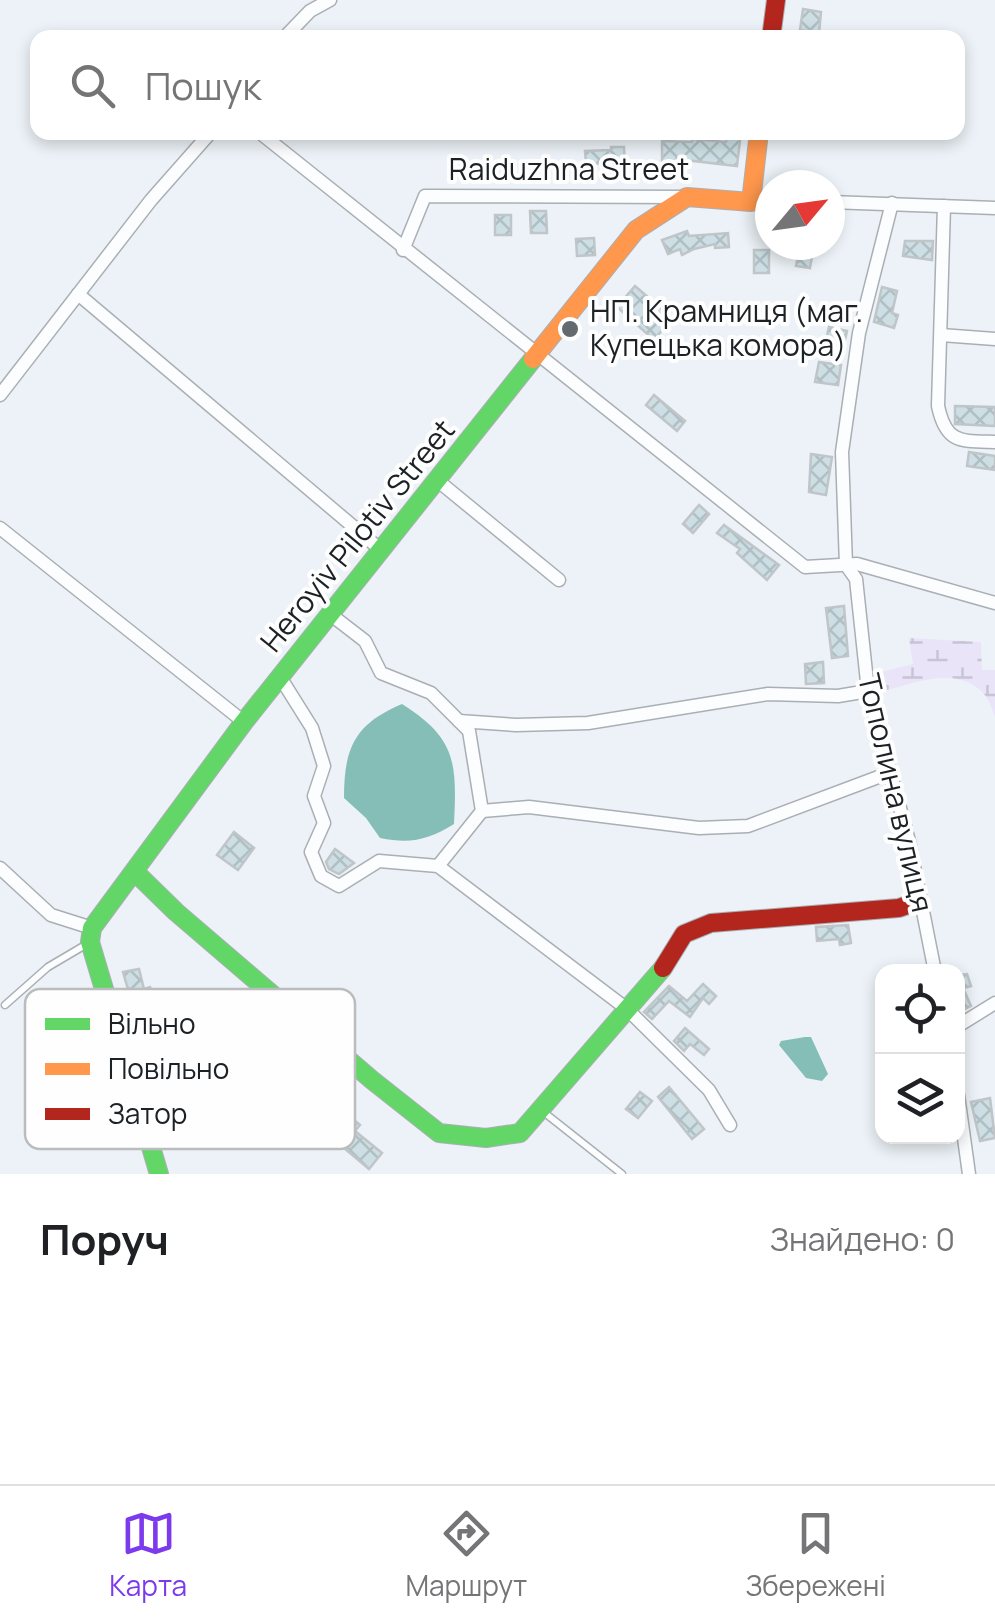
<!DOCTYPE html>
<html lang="uk">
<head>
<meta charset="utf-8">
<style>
  body { margin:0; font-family:Manrope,sans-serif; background:#f2f2f2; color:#202124 }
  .controls { position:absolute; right:30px; bottom:30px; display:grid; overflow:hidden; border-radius:20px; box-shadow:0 5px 15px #0003 }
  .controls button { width:90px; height:90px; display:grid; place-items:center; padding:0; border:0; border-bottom:2px solid #e0e0e0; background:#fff; color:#202124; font:50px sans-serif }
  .compass { position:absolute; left:755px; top:170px; width:90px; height:90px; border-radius:50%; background:#fff; box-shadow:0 5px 15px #0003; rotate:61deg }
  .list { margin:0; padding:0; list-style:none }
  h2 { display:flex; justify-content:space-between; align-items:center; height:130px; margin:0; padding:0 40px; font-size:42px }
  h2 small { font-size:32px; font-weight:400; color:#757577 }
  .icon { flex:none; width:55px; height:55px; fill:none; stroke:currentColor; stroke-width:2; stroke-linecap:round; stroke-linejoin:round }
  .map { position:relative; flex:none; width:995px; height:1174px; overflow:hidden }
  .search { position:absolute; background:#fff; box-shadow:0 5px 15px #0003; left:30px; right:30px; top:30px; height:110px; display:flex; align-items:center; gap:25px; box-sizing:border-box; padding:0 35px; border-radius:20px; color:#757577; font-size:38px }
  .sheet { height:310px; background:#fff }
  nav { display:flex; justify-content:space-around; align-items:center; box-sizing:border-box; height:140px; border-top:2px solid #e0e0e0; background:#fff; font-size:28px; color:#757577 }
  nav a { display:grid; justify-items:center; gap:5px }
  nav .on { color:#7c3aed }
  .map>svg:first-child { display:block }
  .wetland { fill:url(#wetland-marsh) }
  .water { fill:#85beb7 }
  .building { fill:url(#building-cross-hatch); stroke:#bfc5c8; stroke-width:2.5 }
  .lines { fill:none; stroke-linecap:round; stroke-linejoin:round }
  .lane-casing { stroke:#aaafb3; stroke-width:9 }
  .street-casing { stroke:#aaafb3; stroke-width:15 }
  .fast-casing { stroke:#aaafb3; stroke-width:20 }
  .slow-casing { stroke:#aaafb3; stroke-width:20 }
  .jam-casing { stroke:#aaafb3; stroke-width:20 }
  .lane { stroke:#fcfdfe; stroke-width:6 }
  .street { stroke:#fcfdfe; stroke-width:12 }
  .fast { stroke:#63d668; stroke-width:18 }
  .slow { stroke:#ff974d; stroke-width:18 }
  .jam { stroke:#b3261e; stroke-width:18 }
  .poi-dot { fill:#646a6e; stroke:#fefefe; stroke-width:4 }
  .labels { text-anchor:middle; stroke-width:8; stroke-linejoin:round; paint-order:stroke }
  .street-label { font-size:30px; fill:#1b2125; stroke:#fefefe }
  .poi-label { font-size:30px; fill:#1b2125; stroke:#fefefe; text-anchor:start }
  .key { fill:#fefefe; stroke:#babcbd; stroke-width:2.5 }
  .key-label { font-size:28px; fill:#1b2125 }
</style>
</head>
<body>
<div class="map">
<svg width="995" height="1174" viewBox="0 0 995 1174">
  <defs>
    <pattern id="wetland-marsh" width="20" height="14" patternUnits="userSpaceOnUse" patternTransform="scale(2.5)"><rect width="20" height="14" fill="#eae4f9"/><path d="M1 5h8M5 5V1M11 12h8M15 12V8" fill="none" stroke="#c8c3d5"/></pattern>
    <pattern id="building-cross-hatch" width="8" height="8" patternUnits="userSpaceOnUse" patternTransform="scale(2.5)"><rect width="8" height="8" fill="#cddfe4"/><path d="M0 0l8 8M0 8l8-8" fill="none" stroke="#afbfc3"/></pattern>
  </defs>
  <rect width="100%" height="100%" fill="#ecf2f7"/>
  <path class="wetland" d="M 909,638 L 981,642 L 982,670 L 995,670 L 995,716 C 992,710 989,699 984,694 C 958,665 915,683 884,691 L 881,672 L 913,664 Z"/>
  <g class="water">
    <path d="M 402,704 C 456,738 457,762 454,824 C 428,840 411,844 380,838 L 366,818 L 344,798 C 344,749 354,724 402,704 Z"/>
    <path d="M 805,1037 L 811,1037 L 828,1074 L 822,1081 L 806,1078 L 779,1045 L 781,1041 Z"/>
  </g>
  <g class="building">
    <path d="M 803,9 L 821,12 L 819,33 L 800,30 Z"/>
    <path d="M 727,132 L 741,132 L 737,166 L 676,159 L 676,164 L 662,164 L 662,141 L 692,142 L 692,139 L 726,142 Z"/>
    <path d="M 611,147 L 624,147 L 625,165 L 586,163 L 585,151 L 611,150 Z"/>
    <path d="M 530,211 L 546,211 L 547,233 L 531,233 Z"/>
    <rect x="495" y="215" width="16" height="20"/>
    <path d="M 687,231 L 689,236 L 728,233 L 729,247 L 715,248 L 715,244 L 694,249 L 682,255 L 680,249 L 668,254 L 662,240 Z"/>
    <path d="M 594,238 L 595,255 L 577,256 L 576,239 Z"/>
    <path d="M 905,241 L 933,241 L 932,260 L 903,256 Z"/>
    <path d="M 800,245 L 814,245 L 810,268 L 796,266 Z"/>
    <rect x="754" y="250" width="15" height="23"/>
    <path d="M 635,286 L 672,318 L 654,340 L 617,307 Z"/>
    <path d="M 882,287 L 897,291 L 892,313 L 898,315 L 894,328 L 874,322 Z"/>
    <path d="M 829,327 L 847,331 L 843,349 L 825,345 Z"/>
    <path d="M 819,362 L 841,365 L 838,385 L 815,382 Z"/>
    <path d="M 654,395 L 685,421 L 677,431 L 646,405 Z"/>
    <path d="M 955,406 L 995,407 L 995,426 L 955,424 Z"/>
    <path d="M 969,452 L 995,456 L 995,470 L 967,466 Z"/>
    <path d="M 811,454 L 832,457 L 826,495 L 809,492 Z"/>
    <path d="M 699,505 L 709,514 L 693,533 L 683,524 Z"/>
    <path d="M 724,525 L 779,565 L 767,580 L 737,553 L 740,549 L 717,533 Z"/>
    <path d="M 844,606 L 848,656 L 832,658 L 826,608 Z"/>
    <path d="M 823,662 L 824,683 L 806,684 L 805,664 Z"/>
    <path d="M 234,832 L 254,848 L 238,870 L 217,855 Z"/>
    <path d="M 335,849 L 354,863 L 339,874 L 329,869 L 326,862 Z"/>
    <path d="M 848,925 L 851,943 L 840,945 L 839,939 L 817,941 L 816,927 Z"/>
    <path d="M 139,969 L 144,989 L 150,987 L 154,1002 L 133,1007 L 123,972 Z"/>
    <path d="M 967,974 L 971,986 L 963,988 L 971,1006 L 958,1012 L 958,975 Z"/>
    <path d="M 703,984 L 716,996 L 709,1004 L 703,998 L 690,1017 L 669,1001 L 652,1019 L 644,1012 L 669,986 L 687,1001 Z"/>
    <path d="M 685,1028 L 709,1049 L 704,1055 L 690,1044 L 684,1051 L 674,1041 Z"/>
    <path d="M 270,1049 L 360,1125 L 355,1131 L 382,1153 L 369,1169 L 278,1093 L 282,1089 L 255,1066 Z"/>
    <path d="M 669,1087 L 704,1129 L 692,1139 L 658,1097 Z"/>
    <path d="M 640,1092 L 652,1101 L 638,1118 L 626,1109 Z"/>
    <path d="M 990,1098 L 995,1138 L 980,1141 L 971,1102 Z"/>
  </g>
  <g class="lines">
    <defs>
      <g id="lane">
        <path d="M 5,1005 L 48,967 L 87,944"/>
        <path d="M 541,1110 L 622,1174"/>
      </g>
      <g id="street">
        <path d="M 284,38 L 310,11 L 330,0"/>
        <path d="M 259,132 L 805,567 L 857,564 L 995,603"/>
        <path d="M 751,202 L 770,202"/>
        <path d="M 830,202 L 995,208"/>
        <path d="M 892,203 L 859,333 L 842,452 L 846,565 L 856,579 L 868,691 L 909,841 L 935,972"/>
        <path d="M 944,206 L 938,406 C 946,444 961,441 995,442"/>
        <path d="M 403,250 L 425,196 L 684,197"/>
        <path d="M 78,294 L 381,550"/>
        <path d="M 941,335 L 995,339"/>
        <path d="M 0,395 L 151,200 L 211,132"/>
        <path d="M 437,480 L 559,580"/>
        <path d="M 0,528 L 244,722"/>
        <path d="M 330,614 L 365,641 L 381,673 L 431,693 L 469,731 L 482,811 L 438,866"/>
        <path d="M 280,677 L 312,728 L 324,766 L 314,796 L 324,823 L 311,852 L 321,876 L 339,886 L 379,861 L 438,866 L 627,1009 L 709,1090 L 730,1125"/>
        <path d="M 459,721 L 516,725 L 588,723 L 768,694 L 838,696 L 868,691"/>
        <path d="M 482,811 L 529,807 L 699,828 L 748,826 L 889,773"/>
        <path d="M 0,868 L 51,915 L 92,928"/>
        <path d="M 958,1026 L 995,1003"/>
        <path d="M 958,1095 L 969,1174"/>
      </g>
      <g id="fast">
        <path d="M 135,872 L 176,912 L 372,1080 L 439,1133 L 486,1138 L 520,1133 L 663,968"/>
        <path d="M 159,1174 L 90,942 L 92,928 L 244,722 L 533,359"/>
      </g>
      <path id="slow" d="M 533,359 L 636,230 L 687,197 L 751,202 L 759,132"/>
      <g id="jam">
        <path d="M 771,38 L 776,0"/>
        <path d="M 663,968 L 684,934 L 711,923 L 899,908 L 919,901"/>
      </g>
    </defs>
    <use href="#lane" class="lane-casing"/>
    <use href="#street" class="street-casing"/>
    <use href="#fast" class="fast-casing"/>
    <use href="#slow" class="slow-casing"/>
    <use href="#jam" class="jam-casing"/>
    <use href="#lane" class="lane"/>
    <use href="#street" class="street"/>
    <use href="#fast" class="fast"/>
    <use href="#slow" class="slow"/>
    <use href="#jam" class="jam"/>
  </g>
  <circle class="poi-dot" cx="570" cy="329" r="10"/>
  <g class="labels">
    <g class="street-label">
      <text x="569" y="180">Raiduzhna Street</text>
      <text transform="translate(358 536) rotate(-51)" y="10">Heroyiv Pilotiv Street</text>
      <text transform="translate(895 793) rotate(77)" y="10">Тополина вулиця</text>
    </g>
    <g class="poi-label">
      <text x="590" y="322">НП. Крамниця (маг.<tspan x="590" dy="34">Купецька комора)</tspan></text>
    </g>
  </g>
  <rect x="25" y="989" width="330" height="160" rx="15" class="key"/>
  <rect x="45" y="1018" width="45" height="12" fill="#63d668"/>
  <rect x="45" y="1063" width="45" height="12" fill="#ff974d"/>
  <rect x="45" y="1108" width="45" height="12" fill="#b3261e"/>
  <g class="key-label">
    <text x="108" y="1034">Вільно</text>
    <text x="108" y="1079">Повільно</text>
    <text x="108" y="1124">Затор</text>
  </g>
</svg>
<div class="controls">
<button><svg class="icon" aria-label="locate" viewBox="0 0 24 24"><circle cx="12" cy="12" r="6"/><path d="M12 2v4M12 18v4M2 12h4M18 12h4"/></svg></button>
<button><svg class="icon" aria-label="layers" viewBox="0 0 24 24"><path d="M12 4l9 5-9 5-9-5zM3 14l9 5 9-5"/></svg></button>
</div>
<svg class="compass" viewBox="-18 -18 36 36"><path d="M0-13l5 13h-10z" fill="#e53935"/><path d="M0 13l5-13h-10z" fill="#757577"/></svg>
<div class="search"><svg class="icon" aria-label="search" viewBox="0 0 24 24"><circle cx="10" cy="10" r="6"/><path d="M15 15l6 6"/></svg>Пошук</div>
</div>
<section class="sheet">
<h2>Поруч<small>Знайдено: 0</small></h2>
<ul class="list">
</ul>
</section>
<nav>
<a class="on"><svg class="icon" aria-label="map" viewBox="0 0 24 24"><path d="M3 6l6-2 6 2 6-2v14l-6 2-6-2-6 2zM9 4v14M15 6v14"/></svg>Карта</a>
<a><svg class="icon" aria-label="directions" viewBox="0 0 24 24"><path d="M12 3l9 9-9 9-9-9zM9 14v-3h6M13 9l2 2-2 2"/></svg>Маршрут</a>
<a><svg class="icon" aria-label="saved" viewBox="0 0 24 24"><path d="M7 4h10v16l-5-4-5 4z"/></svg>Збережені</a>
</nav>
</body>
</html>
